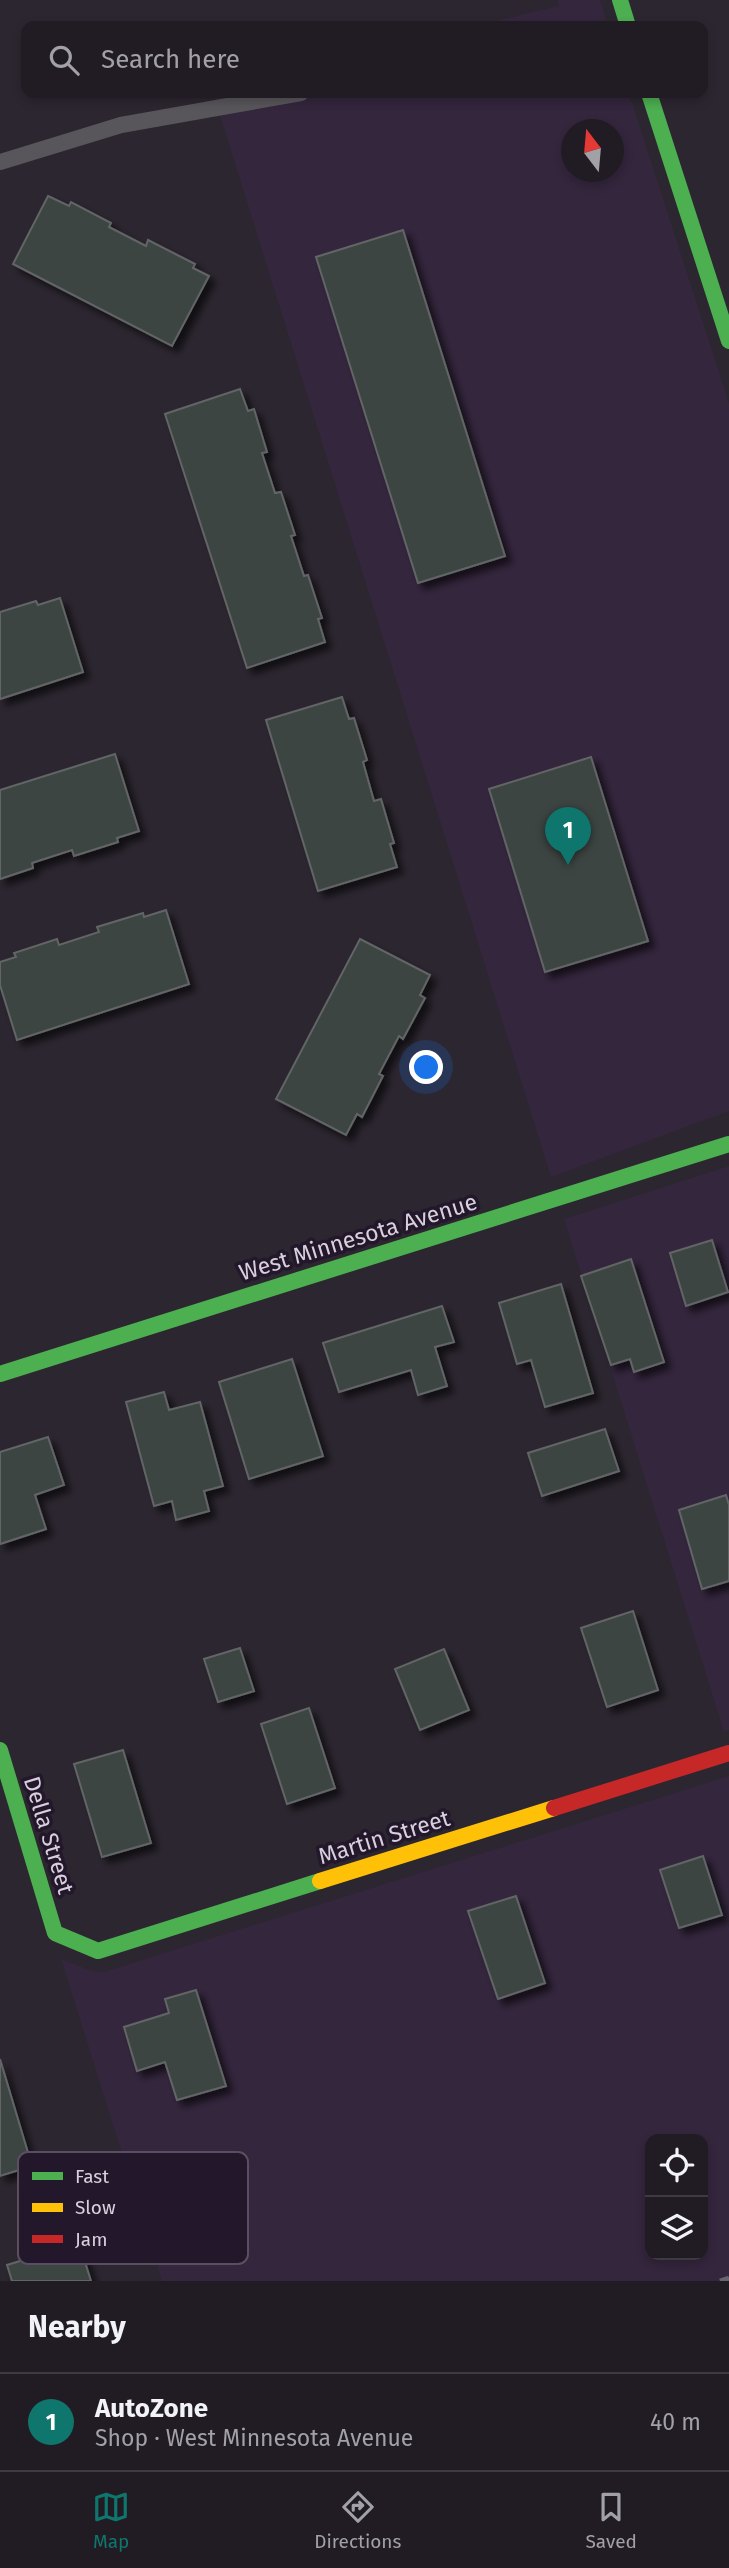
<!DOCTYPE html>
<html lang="en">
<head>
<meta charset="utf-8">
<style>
  body { margin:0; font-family:"Fira Sans",sans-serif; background:#2d2931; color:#f1f3f6 }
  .controls { position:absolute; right:21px; bottom:21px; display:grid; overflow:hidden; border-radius:14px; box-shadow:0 4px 10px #0003 }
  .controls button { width:63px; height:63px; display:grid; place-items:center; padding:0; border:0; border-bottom:2px solid #3e3a41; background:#211c24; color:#f1f3f6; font:35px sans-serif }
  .compass { position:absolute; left:561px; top:119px; width:63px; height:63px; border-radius:50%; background:#211c24; box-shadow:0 4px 10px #0003; rotate:344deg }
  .you { position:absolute; left:427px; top:1068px; width:24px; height:24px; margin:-18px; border:5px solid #fff; border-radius:50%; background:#1a73e8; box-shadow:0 0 0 10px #1a73e833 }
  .badge { display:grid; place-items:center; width:46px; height:46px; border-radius:50%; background:#0f766e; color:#fff; font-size:23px; font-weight:700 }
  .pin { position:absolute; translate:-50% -58px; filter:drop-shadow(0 2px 4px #0008) }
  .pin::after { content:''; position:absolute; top:37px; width:24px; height:21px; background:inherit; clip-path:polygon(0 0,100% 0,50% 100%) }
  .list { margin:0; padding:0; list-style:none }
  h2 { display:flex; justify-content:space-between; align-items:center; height:91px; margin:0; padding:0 28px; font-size:30px }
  h2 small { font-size:23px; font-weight:400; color:#a2a1a6 }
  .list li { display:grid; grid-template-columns:46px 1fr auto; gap:21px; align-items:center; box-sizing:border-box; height:98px; padding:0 28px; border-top:2px solid #3e3a41 }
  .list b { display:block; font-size:26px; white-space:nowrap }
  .list p { margin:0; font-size:23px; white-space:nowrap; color:#a2a1a6 }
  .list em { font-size:23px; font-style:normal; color:#a2a1a6 }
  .icon { flex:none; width:38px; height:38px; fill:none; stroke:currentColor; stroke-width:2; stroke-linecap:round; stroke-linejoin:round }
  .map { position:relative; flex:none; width:729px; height:2281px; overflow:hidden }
  .search { position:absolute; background:#211c24; box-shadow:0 4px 10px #0003; left:21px; right:21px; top:21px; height:77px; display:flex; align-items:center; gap:18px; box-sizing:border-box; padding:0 24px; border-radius:14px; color:#a2a1a6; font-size:26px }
  .sheet { height:189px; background:#211c24 }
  nav { display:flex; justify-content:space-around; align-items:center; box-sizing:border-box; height:98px; border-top:2px solid #3e3a41; background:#211c24; font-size:19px; color:#a2a1a6 }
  nav a { display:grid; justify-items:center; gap:4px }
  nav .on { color:#0f766e }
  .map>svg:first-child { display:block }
  .built { fill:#34263d; fill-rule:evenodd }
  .building { fill:#3e4442; stroke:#626565; stroke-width:2; filter:url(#shadow) }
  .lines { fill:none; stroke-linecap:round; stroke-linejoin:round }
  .lane { stroke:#59565b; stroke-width:16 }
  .fast { stroke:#4caf50; stroke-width:16 }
  .slow { stroke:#ffc107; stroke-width:16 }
  .jam { stroke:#c62828; stroke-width:16 }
  .rail { stroke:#68666c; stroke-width:5; stroke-dasharray:10 5; stroke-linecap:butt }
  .labels { text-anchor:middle; stroke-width:7; stroke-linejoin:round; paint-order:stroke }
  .street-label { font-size:23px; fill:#d8d0dd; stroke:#23182b }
  .key { fill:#23182b; stroke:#594f60; stroke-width:2 }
  .key-label { font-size:19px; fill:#d8d0dd }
</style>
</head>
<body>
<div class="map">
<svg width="729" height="2281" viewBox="0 0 729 2281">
  <defs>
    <filter id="shadow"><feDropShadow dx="6" dy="6" stdDeviation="3.5" flood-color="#0009"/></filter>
  </defs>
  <rect width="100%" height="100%" fill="#2c2630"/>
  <g class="built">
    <path d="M 557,0 L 600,0 L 608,26 L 474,26 L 559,6 Z"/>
    <path d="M 213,93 L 629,93 L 729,403 L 729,1111 L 551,1177 ZM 572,130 L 614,130 L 614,172 L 572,172 Z"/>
    <path d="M 729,1166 L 729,1730 L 724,1732 L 564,1219 Z"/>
    <path d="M 729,1776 L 729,2281 L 162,2281 L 61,1959 L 92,1971 L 104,1972 ZM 650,2139 L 703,2139 L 703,2255 L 650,2255 Z"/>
  </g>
  <g class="building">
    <path d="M 48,196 L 69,206 L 71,202 L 111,223 L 109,227 L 146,246 L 148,240 L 195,264 L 193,268 L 209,276 L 172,346 L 13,264 Z"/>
    <path d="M 403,230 L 505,556 L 418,583 L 316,257 Z"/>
    <path d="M 240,389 L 248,411 L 254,409 L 267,452 L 262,453 L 275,493 L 281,492 L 295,535 L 291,536 L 304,576 L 308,575 L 322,618 L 318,619 L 325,642 L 247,668 L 165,414 Z"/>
    <path d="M 60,598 L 83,672 L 0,699 L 0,612 L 36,601 L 38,605 Z"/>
    <path d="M 342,697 L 349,719 L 354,718 L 367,760 L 363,762 L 374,801 L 381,799 L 394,843 L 390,844 L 397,867 L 318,891 L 266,720 Z"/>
    <path d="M 115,754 L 139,831 L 117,838 L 118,842 L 74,856 L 72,850 L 32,863 L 33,868 L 0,879 L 0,790 Z"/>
    <path d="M 591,757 L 648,941 L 545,972 L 489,789 Z"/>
    <path d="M 166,910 L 189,984 L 17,1040 L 0,985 L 0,962 L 16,957 L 14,953 L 57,939 L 59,945 L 99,932 L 97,927 L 143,913 L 144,917 Z"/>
    <path d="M 360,939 L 430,975 L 420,995 L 425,998 L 403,1039 L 399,1036 L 379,1074 L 383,1076 L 362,1117 L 357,1114 L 346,1135 L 276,1099 Z"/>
    <path d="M 712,1240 L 728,1292 L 686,1306 L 670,1253 Z"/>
    <path d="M 631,1259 L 664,1362 L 634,1372 L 630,1359 L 611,1365 L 581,1276 Z"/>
    <path d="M 561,1284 L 593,1393 L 545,1407 L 531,1360 L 517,1364 L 499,1303 Z"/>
    <path d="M 442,1306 L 454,1342 L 435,1347 L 447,1386 L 418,1395 L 411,1370 L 339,1392 L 323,1343 Z"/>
    <path d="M 292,1359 L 323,1456 L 249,1479 L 219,1382 Z"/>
    <path d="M 164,1392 L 169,1410 L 200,1402 L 223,1486 L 204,1491 L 209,1511 L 176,1520 L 172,1501 L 154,1506 L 126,1402 Z"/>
    <path d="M 605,1429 L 619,1471 L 542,1496 L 528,1453 Z"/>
    <path d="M 48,1437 L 64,1485 L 35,1495 L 46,1529 L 0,1544 L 0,1452 Z"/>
    <path d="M 726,1495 L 729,1505 L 729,1581 L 702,1589 L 679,1510 Z"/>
    <path d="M 633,1611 L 658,1690 L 607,1707 L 581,1628 Z"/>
    <path d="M 240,1648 L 254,1691 L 218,1702 L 204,1659 Z"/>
    <path d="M 444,1649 L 469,1710 L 420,1730 L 395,1669 Z"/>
    <path d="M 309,1708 L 335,1788 L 287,1804 L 261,1724 Z"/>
    <path d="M 123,1750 L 151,1843 L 102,1857 L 74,1764 Z"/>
    <path d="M 703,1856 L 722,1915 L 679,1928 L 660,1870 Z"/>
    <path d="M 516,1896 L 545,1983 L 498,1999 L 468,1911 Z"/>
    <path d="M 196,1990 L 226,2086 L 177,2100 L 165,2062 L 137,2071 L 124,2027 L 169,2013 L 165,1999 Z"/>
    <path d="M 0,2059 L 32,2166 L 0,2176 Z"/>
    <path d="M 79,2243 L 91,2281 L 12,2281 L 7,2265 Z"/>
  </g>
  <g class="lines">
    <path class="lane" d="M 0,162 L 121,125 L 301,93"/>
    <g class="fast">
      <path d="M 620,0 L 628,26"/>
      <path d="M 649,93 L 729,341"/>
      <path d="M 0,1374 L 729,1144"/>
      <path d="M 0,1750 L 55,1933 L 98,1951 L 320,1881"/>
    </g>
    <path class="slow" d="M 320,1881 L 554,1808"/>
    <path class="jam" d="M 554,1808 L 729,1753"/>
    <path class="rail" d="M 720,2281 L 729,2278"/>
  </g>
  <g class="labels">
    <g class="street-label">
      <text transform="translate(358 1237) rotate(-17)" y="8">West Minnesota Avenue</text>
      <text transform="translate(49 1835) rotate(73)" y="8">Della Street</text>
      <text transform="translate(384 1837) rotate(-17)" y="8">Martin Street</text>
    </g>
  </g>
  <rect x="18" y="2152" width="230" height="112" rx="10" class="key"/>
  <rect x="32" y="2172" width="31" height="8" fill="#4caf50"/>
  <rect x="32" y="2203" width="31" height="9" fill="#ffc107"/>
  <rect x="32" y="2235" width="31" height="8" fill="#c62828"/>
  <g class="key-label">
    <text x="75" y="2183">Fast</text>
    <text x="75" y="2214">Slow</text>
    <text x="75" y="2246">Jam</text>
  </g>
</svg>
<div class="controls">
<button><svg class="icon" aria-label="locate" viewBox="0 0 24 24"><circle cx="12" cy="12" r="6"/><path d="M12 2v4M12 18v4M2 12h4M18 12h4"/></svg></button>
<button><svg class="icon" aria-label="layers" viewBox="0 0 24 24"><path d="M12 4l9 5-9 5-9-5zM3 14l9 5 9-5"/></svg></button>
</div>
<svg class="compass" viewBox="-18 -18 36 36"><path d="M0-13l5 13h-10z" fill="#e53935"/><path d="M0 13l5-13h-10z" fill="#a2a1a6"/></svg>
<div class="you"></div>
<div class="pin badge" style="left:568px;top:865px">1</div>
<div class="search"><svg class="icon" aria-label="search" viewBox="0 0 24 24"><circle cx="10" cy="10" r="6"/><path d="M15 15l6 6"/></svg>Search here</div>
</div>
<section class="sheet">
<h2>Nearby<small></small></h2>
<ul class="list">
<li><span class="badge">1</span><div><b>AutoZone</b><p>Shop · West Minnesota Avenue</p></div><em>40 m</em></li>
</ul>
</section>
<nav>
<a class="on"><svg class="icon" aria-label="map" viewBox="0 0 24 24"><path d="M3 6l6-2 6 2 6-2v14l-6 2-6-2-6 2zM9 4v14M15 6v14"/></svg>Map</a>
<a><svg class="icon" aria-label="directions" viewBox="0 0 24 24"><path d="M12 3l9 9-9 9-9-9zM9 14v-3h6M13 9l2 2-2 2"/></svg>Directions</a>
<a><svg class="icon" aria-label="saved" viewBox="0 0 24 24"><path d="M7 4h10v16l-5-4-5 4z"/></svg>Saved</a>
</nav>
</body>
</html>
